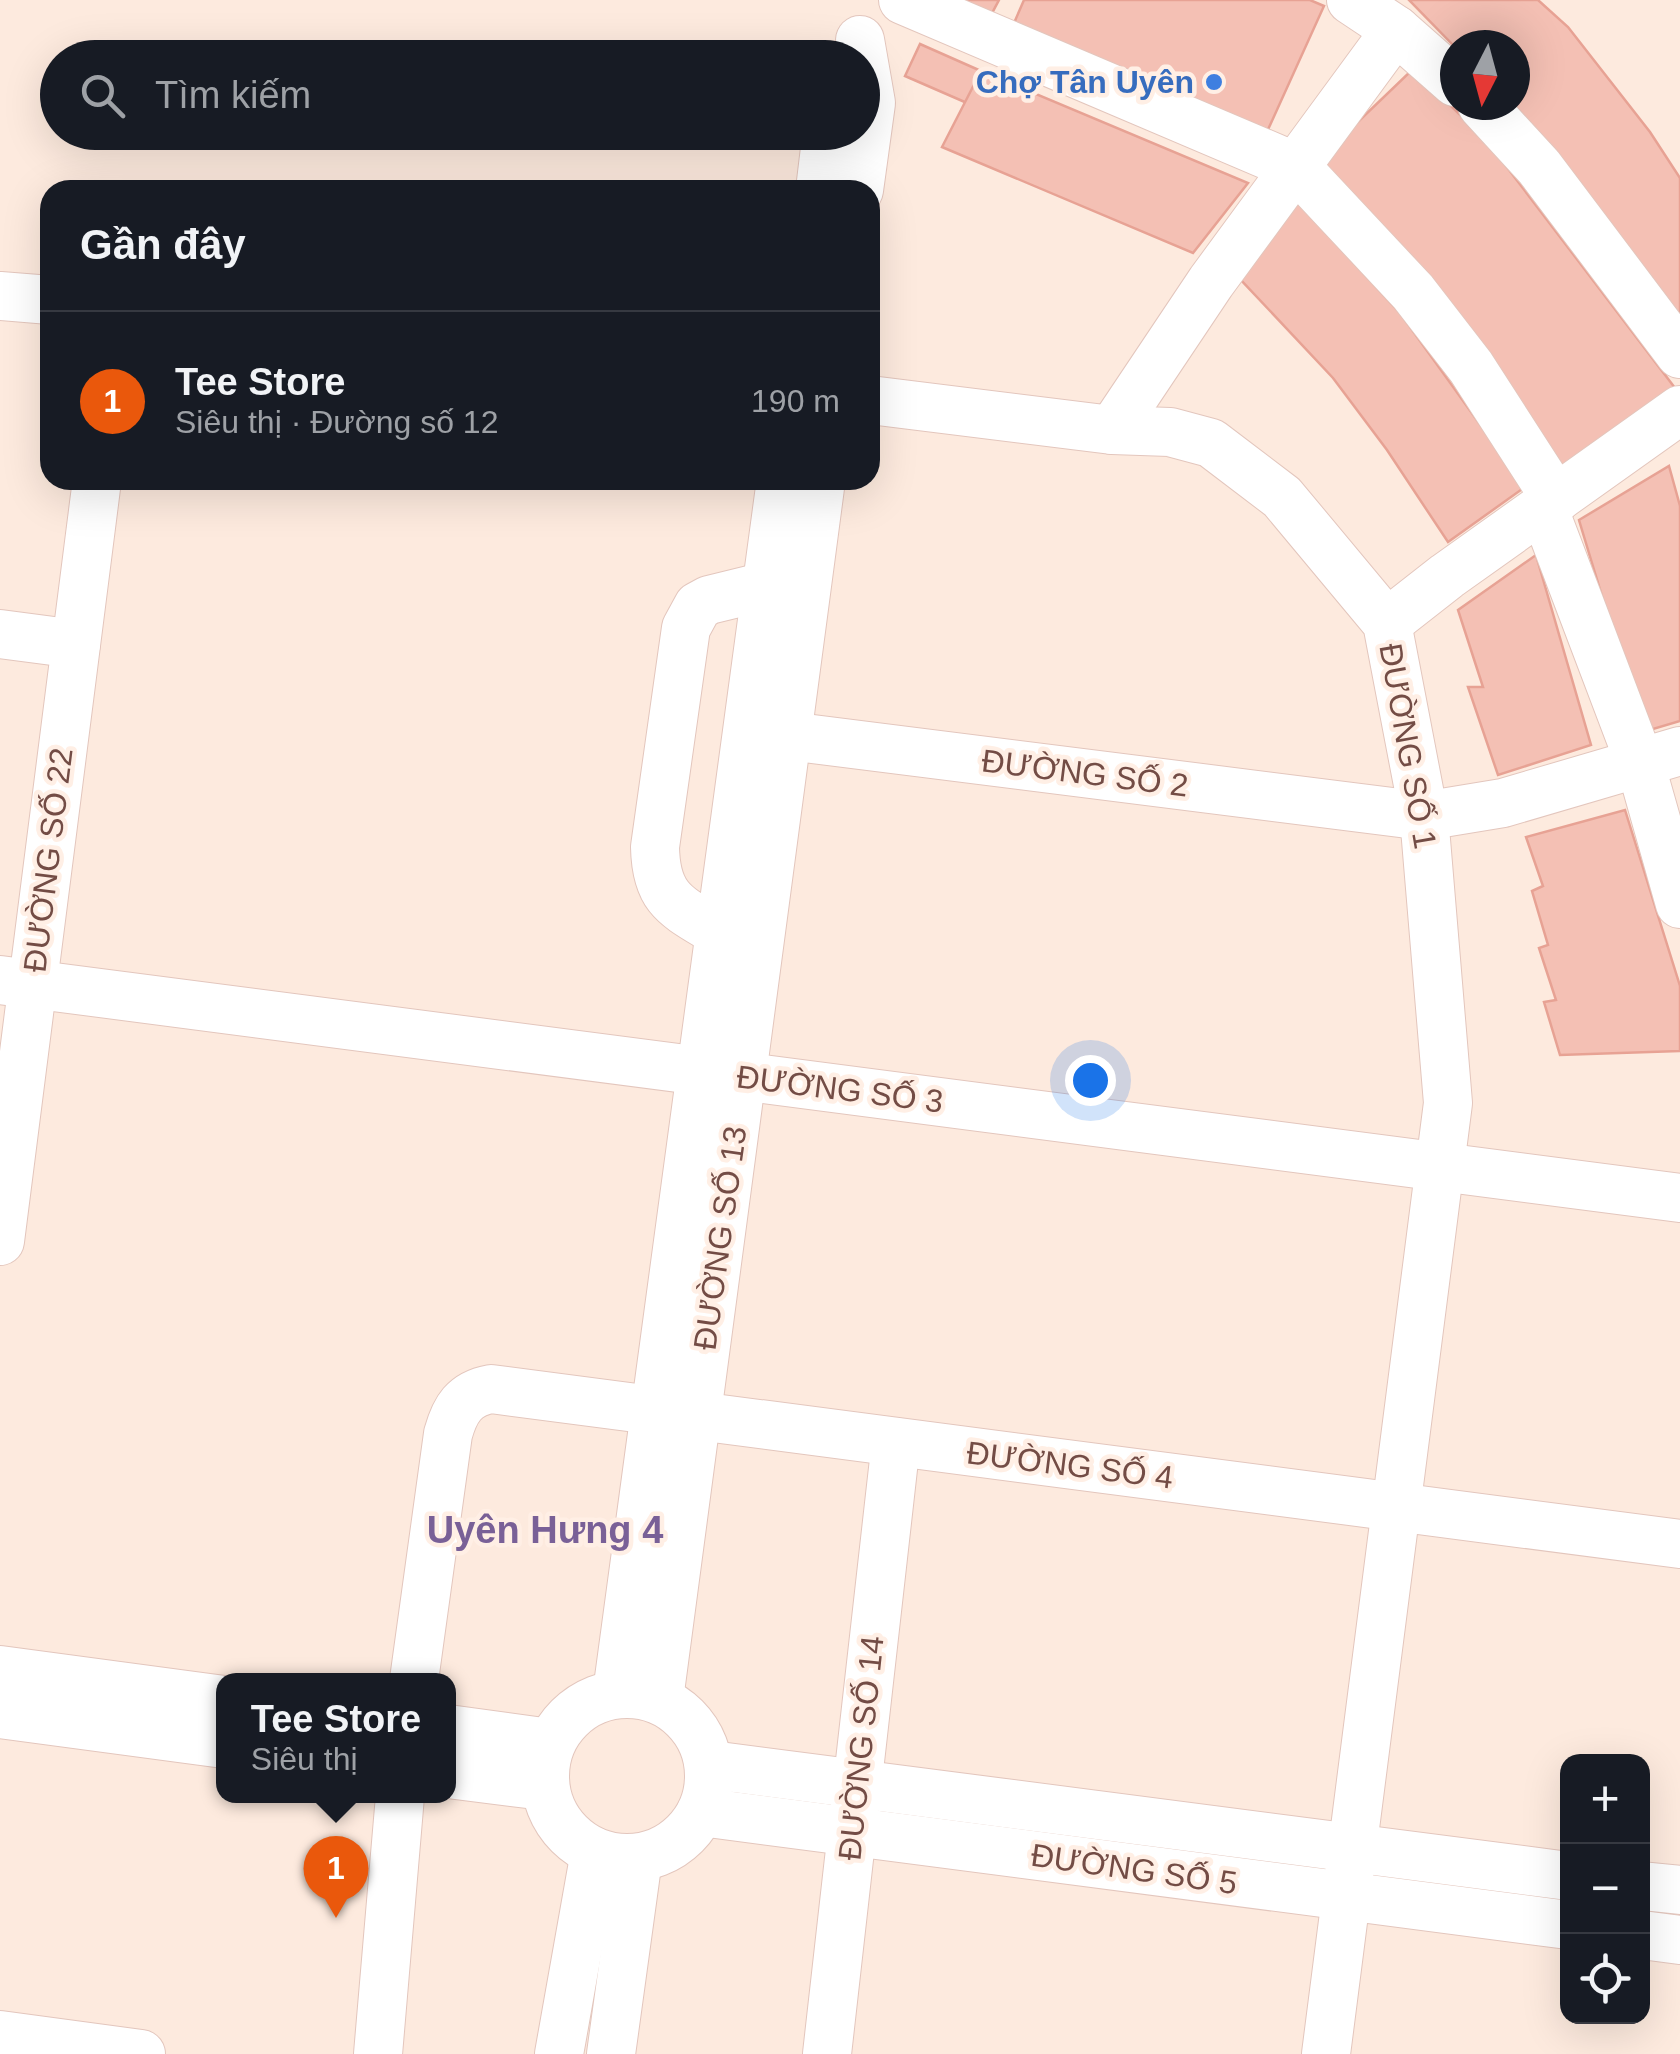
<!DOCTYPE html>
<html lang="vi">
<head>
<meta charset="utf-8">
<style>
  body { margin:0; font-family:Helvetica,sans-serif; background:#242831; color:#f1f3f6 }
  .controls { position:absolute; right:30px; bottom:30px; display:grid; overflow:hidden; border-radius:20px; box-shadow:0 10px 40px #0002 }
  .controls button { width:90px; height:90px; display:grid; place-items:center; padding:0; border:0; border-bottom:2px solid #363941; background:#171b24; color:#f1f3f6; font:50px sans-serif }
  .compass { position:absolute; left:1440px; top:30px; width:90px; height:90px; border-radius:50%; background:#171b24; box-shadow:0 10px 40px #0002; rotate:186deg }
  .you { position:absolute; left:1090px; top:1080px; width:35px; height:35px; margin:-25px; border:8px solid #fff; border-radius:50%; background:#1a73e8; box-shadow:0 0 0 15px #1a73e833 }
  .badge { display:grid; place-items:center; width:65px; height:65px; border-radius:50%; background:#ea580c; color:#fff; font-size:32px; font-weight:700 }
  .pin { position:absolute; translate:-50% -82px; filter:drop-shadow(0 2px 5px #0008) }
  .pin::after { content:''; position:absolute; top:52px; width:35px; height:30px; background:inherit; clip-path:polygon(0 0,100% 0,50% 100%) }
  .popup { position:absolute; left:216px; top:1673px; width:240px; height:130px; box-sizing:border-box; display:grid; place-content:center; border-radius:20px; background:#171b24; filter:drop-shadow(0 2px 8px #0005); font-size:32px; white-space:nowrap; color:#9ea1a6 }
  .popup b { font-size:38px; color:#f1f3f6 }
  .popup::after { content:''; position:absolute; left:50%; top:100%; margin-left:-20px; border:20px solid transparent; border-top-color:#171b24 }
  .list { margin:0; padding:0; list-style:none }
  h2 { display:flex; justify-content:space-between; align-items:center; height:130px; margin:0; padding:0 40px; font-size:42px }
  h2 small { font-size:32px; font-weight:400; color:#9ea1a6 }
  .list li { display:grid; grid-template-columns:65px 1fr auto; gap:30px; align-items:center; box-sizing:border-box; height:180px; padding:0 40px; border-top:2px solid #363941 }
  .list b { display:block; font-size:38px; white-space:nowrap }
  .list p { margin:0; font-size:32px; white-space:nowrap; color:#9ea1a6 }
  .list em { font-size:32px; font-style:normal; color:#9ea1a6 }
  .icon { flex:none; width:55px; height:55px; fill:none; stroke:currentColor; stroke-width:2; stroke-linecap:round; stroke-linejoin:round }
  .map { position:relative; flex:none; width:1680px; height:2054px; overflow:hidden }
  .search { position:absolute; background:#171b24; box-shadow:0 10px 40px #0002; left:40px; top:40px; width:840px; height:110px; display:flex; align-items:center; gap:25px; box-sizing:border-box; padding:0 35px; border-radius:55px; color:#9ea1a6; font-size:38px }
  .panel { position:absolute; background:#171b24; box-shadow:0 10px 40px #0002; left:40px; top:180px; width:840px; height:310px; border-radius:30px }
  .map>svg:first-child { display:block }
  .building { fill:#f4c0b4; stroke:#e7a294; stroke-width:2.5 }
  .lines { fill:none; stroke-linecap:round; stroke-linejoin:round }
  .street-casing { stroke:#e3c6bd; stroke-width:50 }
  .street { stroke:#fff; stroke-width:48 }
  .shop-dot { fill:#3f7fe0; stroke:#ffefe5; stroke-width:4 }
  .labels { text-anchor:middle; stroke-width:9; stroke-linejoin:round; paint-order:stroke }
  .shop-label { font-size:32px; font-weight:bold; fill:#366cbe; stroke:#ffefe5; text-anchor:end }
  .street-label { font-size:32px; fill:#734c45; stroke:#ffefe5 }
  .quarter-label { font-size:38px; font-weight:bold; fill:#796097; stroke:#ffefe5 }
</style>
</head>
<body>
<div class="map">
<svg width="1680" height="2054" viewBox="0 0 1680 2054">
  <rect width="100%" height="100%" fill="#fdeade"/>
  <g class="building">
    <path d="M 960,0 L 999,0 L 991,15 Z"/>
    <path d="M 1024,0 L 1310,0 L 1324,6 L 1266,134 L 1011,30 Z"/>
    <path d="M 1409,0 L 1538,0 L 1568,27 L 1650,132 L 1680,178 L 1680,323 L 1508,105 L 1515,105 L 1515,45 L 1455,47 Z"/>
    <path d="M 920,44 L 981,71 L 967,103 L 905,76 Z"/>
    <path d="M 1413,69 L 1487,141 L 1675,388 L 1562,470 L 1316,162 Z"/>
    <path d="M 981,71 L 1248,183 L 1193,253 L 942,147 Z"/>
    <path d="M 1295,199 L 1400,313 L 1525,487 L 1448,542 L 1387,450 L 1333,378 L 1241,280 Z"/>
    <path d="M 1669,466 L 1680,506 L 1680,721 L 1643,732 L 1579,520 Z"/>
    <path d="M 1536,555 L 1591,745 L 1498,775 L 1468,687 L 1483,687 L 1458,610 Z"/>
    <path d="M 1625,810 L 1680,986 L 1680,1051 L 1560,1055 L 1544,1002 L 1556,1000 L 1539,948 L 1548,945 L 1532,891 L 1543,886 L 1526,837 Z"/>
  </g>
  <g class="lines">
    <defs>
      <g id="street">
        <path d="M 903,0 L 1296,167 L 1413,292 L 1471,367 L 1556,499"/>
        <path d="M 1351,0 L 1396,30 L 1455,82"/>
        <path d="M 1482,105 L 1539,167 L 1680,354"/>
        <path d="M 820,190 L 827,132"/>
        <path d="M 859,190 L 871,103 L 860,40"/>
        <path d="M 0,296 L 50,300"/>
        <path d="M 870,400 L 1112,430 L 1170,432 L 1211,443 L 1282,497 L 1387,623 L 1424,816 L 1448,1103 L 1326,2054"/>
        <path d="M 1112,430 L 1211,282 L 1396,30"/>
        <path d="M 1543,507 L 1640,763 L 1680,904"/>
        <path d="M 1387,623 L 1447,576 L 1680,410"/>
        <path d="M 0,634 L 76,644"/>
        <path d="M 757,732 L 1424,816 L 1503,803 L 1680,751"/>
        <path d="M 720,933 C 678,907 656,901 655,847 L 686,628 L 698,606 L 709,600 L 766,586"/>
        <path d="M 0,980 L 1680,1198"/>
        <path d="M 0,1241 L 97,480"/>
        <path d="M 0,1670 L 224,1700"/>
        <path d="M 414,1680 L 448,1434 C 455,1409 464,1394 491,1389 L 1680,1544"/>
        <path d="M 617,1693 L 781,480"/>
        <circle cx="627" cy="1776" r="82"/>
        <path d="M 659,1699 L 821,480"/>
        <path d="M 0,1714 L 224,1744"/>
        <path d="M 448,1729 L 550,1743"/>
        <path d="M 711,1765 L 1568,1876"/>
        <path d="M 448,1774 L 544,1786"/>
        <path d="M 701,1812 L 1568,1925"/>
        <path d="M 1642,1886 L 1680,1890"/>
        <path d="M 1642,1935 L 1680,1940"/>
        <path d="M 0,2035 L 141,2054"/>
        <path d="M 378,2054 L 400,1796"/>
        <path d="M 559,2054 L 595,1852"/>
        <path d="M 611,2054 L 638,1858"/>
        <path d="M 827,2054 L 896,1442"/>
      </g>
    </defs>
    <use href="#street" class="street-casing"/>
    <use href="#street" class="street"/>
  </g>
  <circle class="shop-dot" cx="1214" cy="82" r="10"/>
  <g class="labels">
    <g class="shop-label">
      <text x="1194" y="93">Chợ Tân Uyên</text>
    </g>
    <g class="street-label">
      <text transform="translate(1408 746) rotate(80)" y="11">ĐƯỜNG SỐ 1</text>
      <text transform="translate(1085 773) rotate(7)" y="11">ĐƯỜNG SỐ 2</text>
      <text transform="translate(48 860) rotate(-83)" y="11">ĐƯỜNG SỐ 22</text>
      <text transform="translate(840 1089) rotate(7)" y="11">ĐƯỜNG SỐ 3</text>
      <text transform="translate(720 1238) rotate(-82)" y="11">ĐƯỜNG SỐ 13</text>
      <text transform="translate(1070 1465) rotate(7)" y="11">ĐƯỜNG SỐ 4</text>
      <text transform="translate(861 1748) rotate(-84)" y="11">ĐƯỜNG SỐ 14</text>
      <text transform="translate(1134 1869) rotate(8)" y="11">ĐƯỜNG SỐ 5</text>
    </g>
    <g class="quarter-label">
      <text x="545" y="1543">Uyên Hưng 4</text>
    </g>
  </g>
</svg>
<div class="controls">
<button>+</button>
<button>−</button>
<button><svg class="icon" aria-label="locate" viewBox="0 0 24 24"><circle cx="12" cy="12" r="6"/><path d="M12 2v4M12 18v4M2 12h4M18 12h4"/></svg></button>
</div>
<svg class="compass" viewBox="-18 -18 36 36"><path d="M0-13l5 13h-10z" fill="#e53935"/><path d="M0 13l5-13h-10z" fill="#9ea1a6"/></svg>
<div class="you"></div>
<div class="pin badge" style="left:336px;top:1918px">1</div>
<div class="popup"><b>Tee Store</b>Siêu thị</div>
<div class="search"><svg class="icon" aria-label="search" viewBox="0 0 24 24"><circle cx="10" cy="10" r="6"/><path d="M15 15l6 6"/></svg>Tìm kiếm</div>
<section class="panel">
<h2>Gần đây<small></small></h2>
<ul class="list">
<li><span class="badge">1</span><div><b>Tee Store</b><p>Siêu thị · Đường số 12</p></div><em>190 m</em></li>
</ul>
</section>
</div>
</body>
</html>
